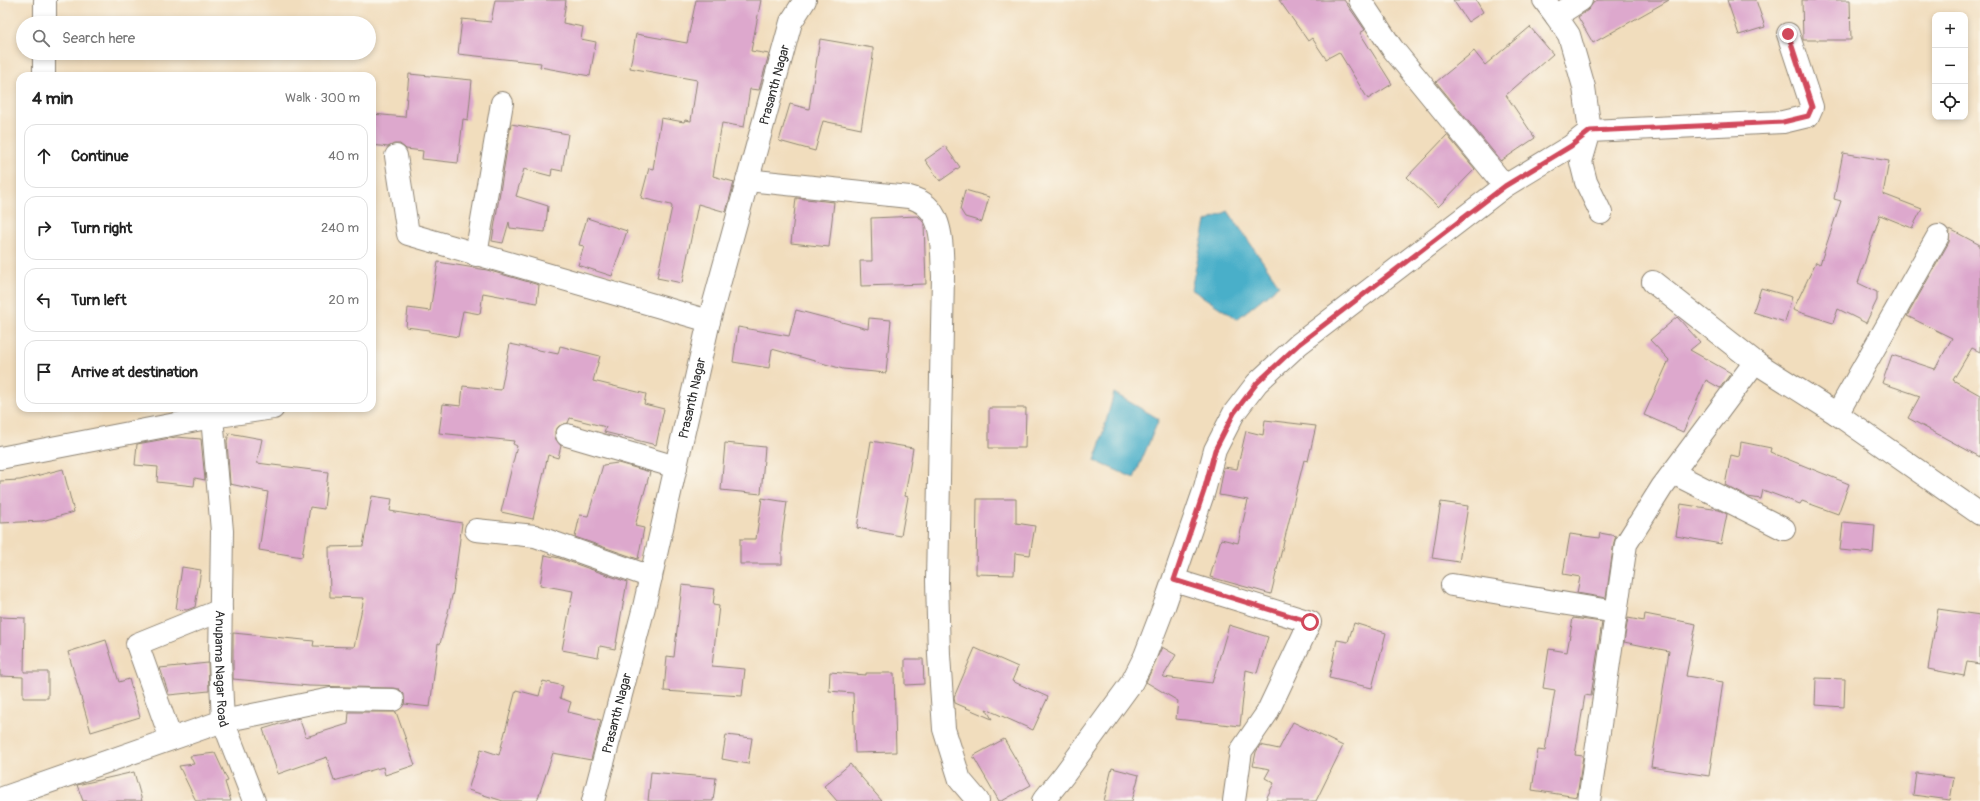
<!DOCTYPE html>
<html lang="en">
<head>
<meta charset="utf-8">
<style>
  body { margin:0; font-family:Pangolin,sans-serif; background:#f2f2f2; color:#222 }
  .controls { position:absolute; right:12px; top:12px; display:grid; overflow:hidden; border-radius:8px; box-shadow:0 2px 6px #0003 }
  .controls button { width:36px; height:36px; display:grid; place-items:center; padding:0; border:0; border-bottom:1px solid #e0e0e0; background:#fff; color:#222; font:20px sans-serif }
  .stop { position:absolute; width:12px; height:12px; margin:-9px; border:3px solid #d1495b; border-radius:50%; background:#fff }
  .stop.end { background:#d1495b; border-color:#fff; box-shadow:0 1px 4px #0008 }
  .list { margin:0; padding:0; list-style:none }
  h2 { display:flex; justify-content:space-between; align-items:center; height:52px; margin:0; padding:0 16px; font-size:17px }
  h2 small { font-size:13px; font-weight:400; color:#767676 }
  .list li { display:grid; grid-template-columns:26px 1fr auto; gap:12px; align-items:center; box-sizing:border-box; height:64px; margin:0 8px 8px; padding:0 8px; border:1px solid #e0e0e0; border-radius:12px }
  .list b { display:block; font-size:15px; white-space:nowrap }
  .list em { font-size:13px; font-style:normal; color:#767676 }
  .icon { flex:none; width:22px; height:22px; fill:none; stroke:currentColor; stroke-width:2; stroke-linecap:round; stroke-linejoin:round }
  .map { position:relative; flex:none; width:1980px; height:801px; overflow:hidden }
  .search { position:absolute; background:#fff; box-shadow:0 2px 6px #0003; left:16px; top:16px; width:360px; height:44px; display:flex; align-items:center; gap:10px; box-sizing:border-box; padding:0 14px; border-radius:22px; color:#767676; font-size:15px }
  .panel { position:absolute; background:#fff; box-shadow:0 2px 6px #0003; left:16px; top:72px; width:360px; height:340px; border-radius:12px }
  .map>svg:first-child { display:block }
  .water { fill:#4aafc9; stroke:#3a6d7a }
  .building { fill:#dda8cd }
  .lines { fill:none; stroke-linecap:round; stroke-linejoin:round }
  .minor-casing { stroke:#8e8474; stroke-width:24 }
  .minor { stroke:#fff; stroke-width:22 }
  .route { stroke:#d1495b; stroke-width:5 }
  .labels { text-anchor:middle; stroke-width:3; stroke-linejoin:round; paint-order:stroke }
  .street-label { font-size:13px; fill:#2b2b2b; stroke:#fbf7ec }
</style>
</head>
<body>
<div class="map">
<svg width="1980" height="801" viewBox="0 0 1980 801">
  <rect width="100%" height="100%" fill="#fbf7ec"/>
  <filter id="ink" filterUnits="userSpaceOnUse"><feTurbulence type="fractalNoise" baseFrequency=".025" numOctaves="2"/><feDisplacementMap in="SourceGraphic" scale="8" xChannelSelector="R" yChannelSelector="G"/><feConvolveMatrix kernelMatrix="1 2 1 2 8 2 1 2 1" color-interpolation-filters="sRGB"/></filter>
  <filter id="wash" filterUnits="userSpaceOnUse"><feTurbulence type="fractalNoise" baseFrequency=".012" numOctaves="4" result="noise"/><feDisplacementMap in="SourceGraphic" scale="16" xChannelSelector="R" yChannelSelector="G"/><feGaussianBlur stdDeviation="0.9" result="paint"/><feColorMatrix in="noise" values="0 0 0 0 0 0 0 0 0 0 0 0 0 0 0 0 0 1.4 0 .05"/><feComposite in="paint" operator="in"/></filter>
  <g filter="url(#wash)">
    <rect width="100%" height="100%" fill="#f1ddbd"/>
    <g class="water">
      <path d="M 1228,211 L 1279,285 L 1237,319 L 1191,289 L 1206,222 Z"/>
      <path d="M 1114,393 L 1159,419 L 1134,478 L 1095,461 Z"/>
    </g>
    <g id="blocks">
      <g class="building">
        <path d="M 495,0 L 566,0 L 563,23 L 583,27 L 581,39 L 596,42 L 590,76 L 540,67 L 541,63 L 458,54 L 462,19 L 491,22 Z"/>
        <path d="M 696,0 L 761,0 L 751,51 L 769,54 L 759,90 L 750,89 L 744,127 L 722,123 L 713,176 L 734,182 L 726,212 L 698,204 L 682,283 L 657,278 L 672,207 L 671,205 L 641,198 L 649,168 L 653,169 L 661,118 L 684,122 L 685,120 L 691,121 L 697,80 L 630,68 L 636,34 L 687,43 Z"/>
        <path d="M 1279,0 L 1344,0 L 1365,30 L 1360,33 L 1392,84 L 1368,99 L 1339,52 L 1326,59 L 1312,38 L 1308,41 Z"/>
        <path d="M 1453,0 L 1476,0 L 1483,12 L 1468,22 Z"/>
        <path d="M 1598,0 L 1669,0 L 1593,43 L 1578,17 L 1588,10 L 1593,3 Z"/>
        <path d="M 1727,0 L 1756,0 L 1765,27 L 1739,35 Z"/>
        <path d="M 1802,0 L 1850,0 L 1851,40 L 1803,40 Z"/>
        <path d="M 1530,27 L 1553,54 L 1506,95 L 1535,138 L 1501,161 L 1436,82 L 1474,51 L 1485,65 Z"/>
        <path d="M 820,39 L 873,48 L 873,56 L 861,129 L 823,121 L 815,151 L 779,141 L 790,104 L 809,109 Z"/>
        <path d="M 409,74 L 472,80 L 468,120 L 463,119 L 458,163 L 422,159 L 423,151 L 406,149 L 400,144 L 394,144 L 388,147 L 372,145 L 372,114 L 405,117 Z"/>
        <path d="M 511,124 L 568,134 L 562,171 L 552,169 L 551,176 L 524,169 L 516,196 L 548,206 L 545,232 L 510,228 L 509,222 L 503,243 L 492,241 Z"/>
        <path d="M 1447,135 L 1475,169 L 1438,207 L 1407,177 Z"/>
        <path d="M 945,146 L 960,167 L 940,181 L 925,160 Z"/>
        <path d="M 1843,153 L 1889,161 L 1883,194 L 1922,209 L 1912,228 L 1880,215 L 1858,283 L 1877,292 L 1877,300 L 1866,323 L 1838,309 L 1833,323 L 1793,310 L 1816,262 L 1820,264 L 1841,201 L 1834,199 Z"/>
        <path d="M 965,190 L 989,197 L 982,222 L 965,217 L 960,209 Z"/>
        <path d="M 796,198 L 834,202 L 829,247 L 791,243 Z"/>
        <path d="M 918,216 L 924,223 L 926,284 L 861,286 L 860,261 L 872,261 L 871,218 Z"/>
        <path d="M 587,218 L 627,231 L 612,276 L 578,265 L 584,246 L 579,245 Z"/>
        <path d="M 1950,229 L 1980,245 L 1980,352 L 1972,348 L 1953,380 L 1980,395 L 1980,457 L 1908,418 L 1920,396 L 1882,383 L 1892,355 L 1935,369 L 1952,338 L 1907,316 L 1949,242 Z"/>
        <path d="M 438,262 L 487,270 L 539,285 L 537,303 L 483,293 L 480,314 L 463,311 L 458,337 L 430,332 L 430,330 L 406,327 L 408,308 L 430,311 Z"/>
        <path d="M 1761,288 L 1792,297 L 1785,322 L 1753,312 Z"/>
        <path d="M 796,310 L 868,329 L 869,318 L 891,320 L 886,373 L 843,369 L 772,349 L 769,368 L 733,362 L 738,327 L 789,336 Z"/>
        <path d="M 1677,317 L 1700,342 L 1690,350 L 1731,373 L 1720,388 L 1706,380 L 1683,432 L 1644,415 L 1669,360 L 1650,340 Z"/>
        <path d="M 510,344 L 558,354 L 560,346 L 600,356 L 593,381 L 646,394 L 644,404 L 664,409 L 656,445 L 604,432 L 606,427 L 570,418 L 568,423 L 559,426 L 555,431 L 555,438 L 561,446 L 558,458 L 548,455 L 533,519 L 501,512 L 517,446 L 513,444 L 514,441 L 439,433 L 443,404 L 461,406 L 463,386 L 501,390 Z"/>
        <path d="M 989,408 L 1026,408 L 1025,448 L 989,448 Z"/>
        <path d="M 1265,420 L 1316,426 L 1308,461 L 1304,460 L 1271,594 L 1210,577 L 1221,539 L 1238,543 L 1248,500 L 1219,495 L 1224,467 L 1237,469 L 1246,431 L 1263,435 Z"/>
        <path d="M 229,433 L 262,439 L 257,463 L 328,472 L 324,509 L 310,507 L 302,557 L 259,550 L 268,492 L 230,484 L 227,441 Z"/>
        <path d="M 176,437 L 201,439 L 205,480 L 195,478 L 194,486 L 157,482 L 158,467 L 135,465 L 137,444 Z"/>
        <path d="M 871,441 L 913,448 L 905,496 L 908,497 L 901,536 L 857,528 Z"/>
        <path d="M 1741,442 L 1771,448 L 1770,452 L 1849,484 L 1838,514 L 1802,501 L 1800,504 L 1763,490 L 1761,499 L 1748,497 L 1725,485 L 1731,455 L 1739,457 Z"/>
        <path d="M 725,443 L 765,447 L 761,494 L 721,490 Z"/>
        <path d="M 618,463 L 650,472 L 635,526 L 644,528 L 638,559 L 575,537 L 580,515 L 588,516 L 603,465 Z"/>
        <path d="M 63,469 L 74,512 L 42,521 L 0,523 L 0,481 L 20,480 Z"/>
        <path d="M 372,496 L 392,499 L 390,511 L 462,523 L 453,592 L 440,644 L 438,643 L 430,707 L 404,704 L 404,694 L 399,689 L 393,688 L 309,686 L 233,679 L 233,633 L 314,641 L 313,646 L 354,647 L 364,598 L 330,597 L 329,547 L 363,546 Z"/>
        <path d="M 762,498 L 787,502 L 782,536 L 782,564 L 740,564 L 740,539 L 756,539 Z"/>
        <path d="M 977,499 L 1016,499 L 1016,523 L 1035,526 L 1030,555 L 1015,553 L 1014,575 L 976,574 Z"/>
        <path d="M 1441,502 L 1468,506 L 1459,562 L 1432,558 Z"/>
        <path d="M 1681,504 L 1719,510 L 1727,514 L 1721,544 L 1676,536 Z"/>
        <path d="M 1843,522 L 1875,525 L 1873,553 L 1840,550 Z"/>
        <path d="M 1600,533 L 1616,536 L 1614,542 L 1606,598 L 1577,593 L 1580,577 L 1563,574 L 1570,534 L 1599,538 Z"/>
        <path d="M 545,555 L 559,558 L 627,582 L 615,649 L 600,646 L 598,657 L 562,650 L 573,591 L 540,585 Z"/>
        <path d="M 182,567 L 201,570 L 195,607 L 187,610 L 176,609 Z"/>
        <path d="M 682,585 L 715,589 L 713,605 L 719,606 L 712,666 L 745,669 L 742,696 L 664,691 L 667,656 L 674,657 Z"/>
        <path d="M 1938,609 L 1980,615 L 1980,664 L 1967,662 L 1964,676 L 1928,669 Z"/>
        <path d="M 1645,614 L 1696,624 L 1686,676 L 1723,682 L 1709,776 L 1651,767 L 1669,651 L 1624,642 L 1628,618 L 1644,621 Z"/>
        <path d="M 0,617 L 25,618 L 24,672 L 48,672 L 48,698 L 23,698 L 23,677 L 0,676 Z"/>
        <path d="M 1573,618 L 1602,622 L 1591,696 L 1585,695 L 1575,755 L 1583,756 L 1577,797 L 1532,790 L 1538,750 L 1545,751 L 1555,690 L 1543,688 L 1549,649 L 1567,652 Z"/>
        <path d="M 1354,623 L 1386,633 L 1372,688 L 1329,678 L 1337,640 L 1348,642 Z"/>
        <path d="M 1229,625 L 1268,637 L 1257,673 L 1246,670 L 1240,726 L 1176,719 L 1178,701 L 1146,682 L 1162,647 L 1176,655 L 1163,677 L 1212,683 Z"/>
        <path d="M 106,640 L 119,682 L 129,679 L 140,717 L 91,732 L 68,652 Z"/>
        <path d="M 975,648 L 1018,667 L 1012,681 L 1048,697 L 1033,730 L 986,709 L 992,719 L 955,703 L 954,697 Z"/>
        <path d="M 905,659 L 923,659 L 924,684 L 905,685 Z"/>
        <path d="M 208,663 L 209,691 L 169,695 L 160,668 Z"/>
        <path d="M 830,672 L 866,675 L 866,673 L 894,673 L 896,752 L 855,753 L 853,693 L 829,691 Z"/>
        <path d="M 1816,678 L 1845,679 L 1844,707 L 1815,705 Z"/>
        <path d="M 543,681 L 563,686 L 560,698 L 571,702 L 568,712 L 601,720 L 591,760 L 553,753 L 537,801 L 503,801 L 468,790 L 481,749 L 499,755 L 516,690 L 539,696 Z"/>
        <path d="M 349,712 L 396,712 L 415,765 L 385,775 L 383,767 L 334,781 L 327,757 L 278,774 L 263,729 L 299,718 L 306,737 L 348,724 Z"/>
        <path d="M 1293,722 L 1343,746 L 1316,801 L 1265,801 L 1274,783 L 1265,778 L 1270,769 L 1253,766 L 1256,752 L 1260,745 L 1279,749 Z"/>
        <path d="M 726,735 L 752,738 L 748,764 L 722,759 Z"/>
        <path d="M 1004,739 L 1031,785 L 1002,801 L 999,801 L 973,756 Z"/>
        <path d="M 215,753 L 228,781 L 225,782 L 231,801 L 196,801 L 179,766 L 194,764 L 190,756 Z"/>
        <path d="M 850,764 L 882,801 L 837,801 L 824,786 Z"/>
        <path d="M 1112,768 L 1139,775 L 1132,801 L 1104,801 Z"/>
        <path d="M 134,772 L 142,801 L 83,801 L 77,785 Z"/>
        <path d="M 651,772 L 716,778 L 713,801 L 648,801 Z"/>
        <path d="M 1916,773 L 1954,778 L 1950,800 L 1913,795 Z"/>
      </g>
    </g>
  </g>
  <g filter="url(#ink)">
    <use href="#blocks" fill-opacity="0" stroke="#8e8474" stroke-width="1"/>
    <g class="lines">
      <defs>
        <g id="minor">
          <path d="M 1360,0 L 1392,48 L 1505,186"/>
          <path d="M 1544,0 L 1556,16"/>
          <path d="M 45,23 L 45,0"/>
          <path d="M 44,76 L 44,53"/>
          <path d="M 396,156 L 408,234 L 709,321"/>
          <path d="M 747,180 L 909,197 C 946,206 941,247 943,276 L 937,581 L 939,655 L 944,729 L 960,780 L 978,801"/>
          <path d="M 1601,213 L 1586,182 L 1581,162 L 1590,131 L 1783,122 L 1808,116 L 1812,107 L 1788,34"/>
          <path d="M 476,255 L 502,103"/>
          <path d="M 1653,282 L 1755,362"/>
          <path d="M 1837,414 L 1938,236"/>
          <path id="s1" d="M 212,417 L 222,531 L 220,661 L 223,721 L 254,801"/>
          <path d="M 567,435 L 676,467"/>
          <path d="M 0,458 L 212,417 L 273,408"/>
          <path d="M 1673,473 L 1784,529"/>
          <path d="M 476,530 L 535,536 L 651,577"/>
          <path d="M 1174,580 L 1310,622 L 1267,713 L 1241,751 L 1234,801"/>
          <path d="M 1452,585 L 1616,612"/>
          <path d="M 171,739 L 137,644 L 221,610"/>
          <path d="M 0,799 L 223,721 L 331,699 L 393,700"/>
          <path id="s2" d="M 593,801 L 644,607 L 709,321 L 791,22 L 805,0"/>
          <path d="M 1043,801 L 1064,775 L 1132,682 L 1145,656 L 1165,604 L 1204,491 L 1215,450 L 1234,413 L 1257,383 L 1299,344 L 1505,186 L 1571,146 L 1590,131 L 1584,87 L 1569,35 L 1556,16 L 1581,0"/>
          <path d="M 1589,801 L 1626,544 L 1662,487 L 1755,362 L 1837,414 L 1980,514"/>
        </g>
      </defs>
      <use href="#minor" class="minor-casing"/>
      <use href="#minor" class="minor"/>
    </g>
  </g>
  <g class="lines" filter="url(#ink)">
    <path class="route" d="M 1310,622 L 1174,580 L 1204,491 L 1215,450 L 1234,413 L 1257,383 L 1299,344 L 1505,186 L 1571,146 L 1590,131 L 1783,122 L 1808,116 L 1812,107 L 1788,34"/>
  </g>
  <g class="labels">
    <g class="street-label">
      <text dy="5" stroke="none"><textPath href="#s2" startOffset="739">Prasanth Nagar</textPath></text>
      <text dy="5" stroke="none"><textPath href="#s2" startOffset="415">Prasanth Nagar</textPath></text>
      <text dy="5" stroke="none"><textPath href="#s1" startOffset="252">Anupama Nagar Road</textPath></text>
      <text dy="5" stroke="none"><textPath href="#s2" startOffset="91">Prasanth Nagar</textPath></text>
    </g>
  </g>
</svg>
<div class="controls">
<button>+</button>
<button>−</button>
<button><svg class="icon" aria-label="locate" viewBox="0 0 24 24"><circle cx="12" cy="12" r="6"/><path d="M12 2v4M12 18v4M2 12h4M18 12h4"/></svg></button>
</div>
<div class="stop" style="left:1310px;top:622px"></div>
<div class="stop end" style="left:1788px;top:34px"></div>
<div class="search"><svg class="icon" aria-label="search" viewBox="0 0 24 24"><circle cx="10" cy="10" r="6"/><path d="M15 15l6 6"/></svg>Search here</div>
<section class="panel">
<h2>4 min<small>Walk · 300 m</small></h2>
<ul class="list">
<li><svg class="icon" aria-label="ahead" viewBox="0 0 24 24"><path d="M12 20V5M6 11l6-6 6 6"/></svg><div><b>Continue</b></div><em>40 m</em></li>
<li><svg class="icon" aria-label="right" viewBox="0 0 24 24"><path d="M7 20v-9h11M14 6l5 5-5 5"/></svg><div><b>Turn right</b></div><em>240 m</em></li>
<li><svg class="icon" aria-label="left" viewBox="0 0 24 24"><path d="M17 20v-9H6M10 6l-5 5 5 5"/></svg><div><b>Turn left</b></div><em>20 m</em></li>
<li><svg class="icon" aria-label="arrive" viewBox="0 0 24 24"><path d="M6 21V4h12l-3 4 3 4H6"/></svg><div><b>Arrive at destination</b></div></li>
</ul>
</section>
</div>
</body>
</html>
